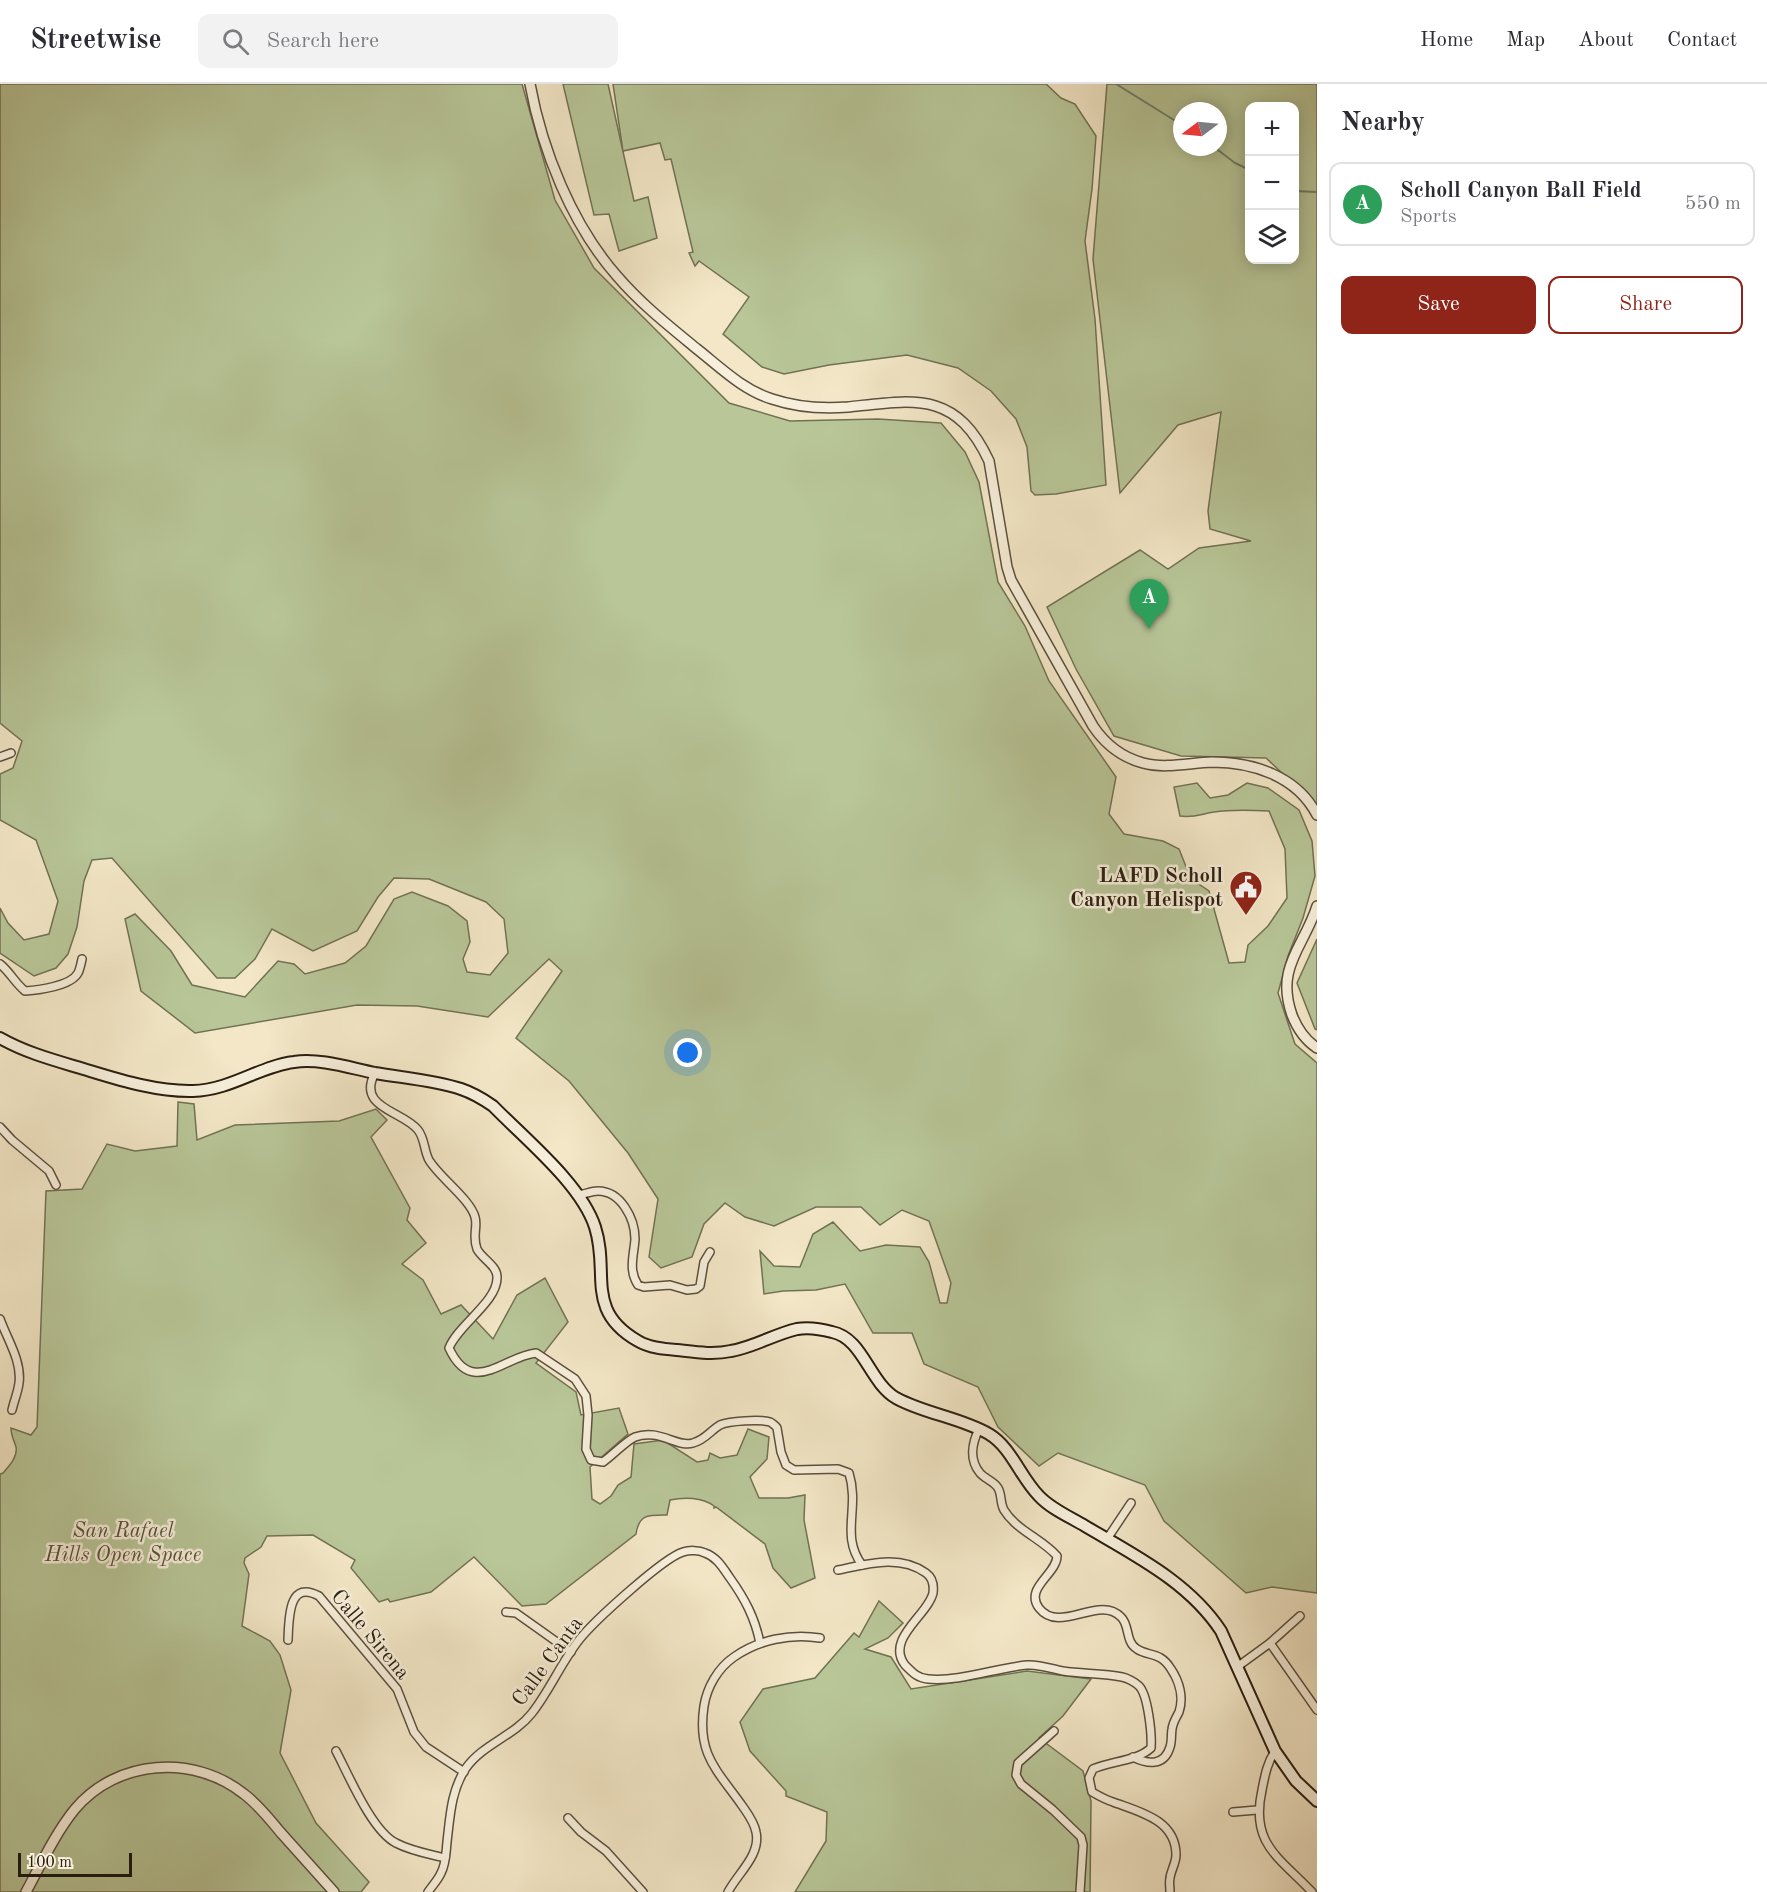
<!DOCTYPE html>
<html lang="en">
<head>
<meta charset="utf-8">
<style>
  body { margin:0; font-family:"Old Standard TT",serif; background:#f2f2f3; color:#2b2b33 }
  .controls { position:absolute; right:18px; top:18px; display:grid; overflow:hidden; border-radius:12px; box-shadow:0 3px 15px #0003 }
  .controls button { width:54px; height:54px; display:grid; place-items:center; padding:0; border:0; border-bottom:2px solid #e1e1e2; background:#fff; color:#2b2b33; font:30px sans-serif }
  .compass { position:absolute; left:1173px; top:18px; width:54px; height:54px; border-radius:50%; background:#fff; box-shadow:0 3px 15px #0003; rotate:254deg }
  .scale { position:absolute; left:18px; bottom:15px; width:114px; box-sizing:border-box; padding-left:6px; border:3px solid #2a1e10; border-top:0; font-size:16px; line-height:21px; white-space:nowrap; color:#2a1e10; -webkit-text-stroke:4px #f7efdb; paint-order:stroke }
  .you { position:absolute; left:688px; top:969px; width:21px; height:21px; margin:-15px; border:4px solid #fff; border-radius:50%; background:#1a73e8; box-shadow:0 0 0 9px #1a73e833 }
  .badge { display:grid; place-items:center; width:39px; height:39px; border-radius:50%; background:#8f2418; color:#fff; font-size:20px; font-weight:700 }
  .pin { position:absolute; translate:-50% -50px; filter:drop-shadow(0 2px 3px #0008) }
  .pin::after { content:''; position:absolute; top:32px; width:21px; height:18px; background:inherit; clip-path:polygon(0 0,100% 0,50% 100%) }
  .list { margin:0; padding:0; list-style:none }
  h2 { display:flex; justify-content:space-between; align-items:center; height:78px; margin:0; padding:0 24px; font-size:26px }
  h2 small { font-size:20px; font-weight:400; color:#7c7c81 }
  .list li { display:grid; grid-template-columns:39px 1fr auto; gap:18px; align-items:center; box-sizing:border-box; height:84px; margin:0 12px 12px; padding:0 12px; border:2px solid #e1e1e2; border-radius:12px }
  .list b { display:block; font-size:22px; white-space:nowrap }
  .list p { margin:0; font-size:20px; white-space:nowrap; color:#7c7c81 }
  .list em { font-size:20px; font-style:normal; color:#7c7c81 }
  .actions { display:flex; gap:12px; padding:18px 24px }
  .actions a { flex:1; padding:14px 0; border:2px solid #8f2418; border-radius:12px; text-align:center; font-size:21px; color:#8f2418 }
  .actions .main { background:#8f2418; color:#fff }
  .icon { flex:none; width:33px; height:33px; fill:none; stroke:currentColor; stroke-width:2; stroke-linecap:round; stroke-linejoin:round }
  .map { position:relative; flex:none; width:1317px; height:1808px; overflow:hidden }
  header { display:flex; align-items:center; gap:36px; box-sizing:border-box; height:84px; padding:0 30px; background:#fff; border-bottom:2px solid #e1e1e2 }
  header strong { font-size:28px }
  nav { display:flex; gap:33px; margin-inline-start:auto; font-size:21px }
  .search { width:420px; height:54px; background:#f2f2f3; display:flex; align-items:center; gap:15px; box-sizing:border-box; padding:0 21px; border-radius:12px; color:#7c7c81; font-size:22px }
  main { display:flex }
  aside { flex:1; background:#fff }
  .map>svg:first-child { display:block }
  .green { fill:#b8c698; stroke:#717254; stroke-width:1.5; fill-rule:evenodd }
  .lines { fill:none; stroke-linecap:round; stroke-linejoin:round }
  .stream { stroke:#6f806f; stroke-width:2 }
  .minor-casing { stroke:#5c503e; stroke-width:10 }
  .tertiary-casing { stroke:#5c503e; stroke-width:12 }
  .secondary-casing { stroke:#2a1e10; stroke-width:14 }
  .minor { stroke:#f7efdb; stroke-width:7 }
  .tertiary { stroke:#f7efdb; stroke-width:9 }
  .secondary { stroke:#f7efdb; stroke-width:10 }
  .labels { text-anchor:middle; stroke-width:5; stroke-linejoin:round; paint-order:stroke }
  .poi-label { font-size:21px; font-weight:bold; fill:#2a1e10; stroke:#f7efdb; text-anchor:end }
  .park-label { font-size:21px; font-style:italic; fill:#555039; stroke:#f7efdb }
  .street-label { font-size:21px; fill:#2a1e10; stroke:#f7efdb }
</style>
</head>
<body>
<header>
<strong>Streetwise</strong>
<div class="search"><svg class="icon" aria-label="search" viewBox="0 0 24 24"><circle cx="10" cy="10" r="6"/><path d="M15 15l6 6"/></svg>Search here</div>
<nav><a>Home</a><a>Map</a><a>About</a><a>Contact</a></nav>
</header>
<main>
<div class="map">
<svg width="1317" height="1808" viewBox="0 0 1317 1808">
  <rect width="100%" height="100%" fill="#f3e7c7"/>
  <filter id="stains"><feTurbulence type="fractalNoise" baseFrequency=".00333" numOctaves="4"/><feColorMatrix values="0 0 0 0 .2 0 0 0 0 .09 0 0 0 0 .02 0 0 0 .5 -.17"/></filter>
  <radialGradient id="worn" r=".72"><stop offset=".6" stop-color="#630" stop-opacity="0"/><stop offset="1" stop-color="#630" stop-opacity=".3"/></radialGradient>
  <g class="green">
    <path d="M 0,0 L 522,0 L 555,116 L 594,184 L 729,319 L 790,337 L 878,335 L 941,339 L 965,368 L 979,398 L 998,498 L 1025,542 L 1049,597 L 1116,693 L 1109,730 L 1124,750 L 1163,757 L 1179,765 L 1191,795 L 1209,807 L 1229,879 L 1245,878 L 1248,861 L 1268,842 L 1287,814 L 1285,765 L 1269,727 C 1251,726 1232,725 1214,728 C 1201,730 1194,734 1180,732 L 1174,703 L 1197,699 L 1210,714 L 1228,711 L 1247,699 L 1268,704 L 1299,726 L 1312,757 L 1315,792 L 1303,834 L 1288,872 L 1278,909 L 1295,960 L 1317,979 L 1317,1509 L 1272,1503 L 1246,1509 L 1164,1437 L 1145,1401 L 1058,1369 L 1039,1382 L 998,1343 L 978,1303 L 924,1280 L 912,1249 L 873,1249 L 845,1200 L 816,1206 L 783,1207 L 764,1210 L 760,1167 L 774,1182 L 800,1183 L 813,1150 L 833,1138 L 860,1167 L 886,1161 L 920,1163 L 929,1178 L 940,1219 L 947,1219 L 951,1199 L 929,1137 L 902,1126 L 880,1141 L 861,1123 L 816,1123 L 774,1142 L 745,1133 L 725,1119 L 704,1140 L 692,1173 L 661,1184 L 649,1173 L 658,1115 L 628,1069 L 569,997 L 516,954 L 562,887 L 549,875 L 488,933 L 417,922 L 357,921 L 195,949 L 141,907 L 125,835 L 135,830 L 171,867 L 192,901 L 245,913 L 278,877 L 294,880 L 305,890 L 345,879 L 366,862 L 394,815 L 412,808 L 448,822 L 467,837 L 470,858 L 463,875 L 467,888 L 490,891 L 508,869 L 504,835 L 486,818 L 429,795 L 394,794 L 378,813 L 357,847 L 313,867 L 272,845 L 255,875 L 235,894 L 217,894 L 112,774 L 92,776 L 84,797 L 77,843 L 68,870 L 56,884 L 34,892 L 0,869 L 0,824 L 8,839 L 24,856 L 49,850 L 58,817 L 36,756 L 0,736 L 0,690 L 13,684 L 22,657 L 0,639 Z"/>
    <path d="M 563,0 L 608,0 L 634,117 L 648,113 L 657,154 L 619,167 L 609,130 L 594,131 Z"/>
    <path d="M 613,0 L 1046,0 L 1061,14 L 1075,20 L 1096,52 L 1092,105 L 1085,157 L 1095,235 L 1106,401 L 1056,410 L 1035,411 L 1031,407 L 1027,363 L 1016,335 L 991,307 L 958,284 L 907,271 L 829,281 L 784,290 L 762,283 L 723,250 L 749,213 L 699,177 L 695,182 L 689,169 L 693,168 L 671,75 L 665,76 L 660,59 L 623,67 Z"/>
    <path d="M 1107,0 L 1317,0 L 1317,722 L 1266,674 L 1181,672 L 1114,652 L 1076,585 L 1047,523 L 1140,466 L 1168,485 L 1199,464 L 1251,457 L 1210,445 L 1208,427 L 1221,328 L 1178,341 L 1120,409 L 1093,175 ZM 1250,22 L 1294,22 L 1294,176 L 1250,176 ZM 1182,27 L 1218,27 L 1218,63 L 1182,63 Z"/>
    <path d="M 1317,855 L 1317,946 L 1315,945 L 1297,899 Z"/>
    <path d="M 178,1018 L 194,1020 L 197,1056 L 235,1041 L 339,1037 L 376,1025 L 387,1036 L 371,1053 L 410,1124 L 407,1136 L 426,1159 L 402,1180 L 423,1196 L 441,1230 L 461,1221 L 493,1255 L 517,1211 L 545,1194 L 568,1238 L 536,1279 L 576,1308 L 581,1331 L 619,1324 L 628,1350 L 590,1383 L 592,1415 L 600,1420 L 611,1412 L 618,1401 L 631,1393 L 634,1360 L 663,1356 L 697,1378 L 708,1376 L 710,1369 L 720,1374 L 737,1371 L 748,1345 L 769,1353 L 767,1375 L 750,1393 L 759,1414 L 788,1414 L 805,1411 L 804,1436 L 815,1494 L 791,1504 L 773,1484 L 765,1460 L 716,1423 L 714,1424 L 714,1422 C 702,1413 684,1413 670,1416 L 667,1431 C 648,1431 639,1430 636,1450 L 546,1520 L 522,1522 L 474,1473 L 431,1508 L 390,1518 L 388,1515 L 379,1518 L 351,1484 L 355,1476 L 313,1451 L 267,1452 L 261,1463 L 245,1474 L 244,1479 L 249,1490 L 242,1542 L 270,1557 L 280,1571 L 291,1606 L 280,1669 L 316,1739 L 369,1798 L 361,1808 L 0,1808 L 0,1390 L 3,1389 C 9,1382 18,1373 16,1363 C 14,1356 11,1352 11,1344 L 31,1351 L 37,1343 L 46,1107 L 82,1105 L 107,1060 L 135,1067 L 177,1062 Z"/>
    <path d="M 879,1517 L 903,1539 L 888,1554 L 865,1565 L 891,1573 L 911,1605 L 1027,1587 L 1091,1595 L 1063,1632 L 1039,1654 L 1083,1687 L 1091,1717 L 1090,1808 L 795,1808 L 826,1757 L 827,1728 L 786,1712 L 786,1707 L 750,1667 L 740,1638 L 763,1605 L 815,1594 L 854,1549 L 859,1553 Z"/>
  </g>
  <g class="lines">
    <g class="stream">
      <path d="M 1116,0 L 1182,41"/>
      <path d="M 1214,63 L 1235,79 L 1250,86"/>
      <path d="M 1294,107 L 1317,108"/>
    </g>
    <defs>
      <g id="minor">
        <path d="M 0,673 L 11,669"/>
        <path d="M 0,880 C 10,888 15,899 25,907 C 39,906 71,902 78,889 C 80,885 81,880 82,875"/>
        <path d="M 375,989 C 356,1024 403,1027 418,1046 C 425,1055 424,1067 429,1076 C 439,1093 470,1115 475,1133 C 478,1143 472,1152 477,1165 C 482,1175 498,1182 497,1194 C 497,1218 458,1241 449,1264 C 472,1314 504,1272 536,1269 L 575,1295 L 586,1312 L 588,1331 L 586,1365 L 591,1376 L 603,1378 C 612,1372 627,1356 635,1353 C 659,1344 677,1364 693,1359 C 705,1356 710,1347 720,1341 C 728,1337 761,1335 770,1338 C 771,1338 777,1343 777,1344 L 781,1368 L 786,1381 L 794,1386 L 838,1385 L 849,1389 C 860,1425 840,1451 862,1481"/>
        <path d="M 0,1043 L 12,1056 L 49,1087 L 56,1101"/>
        <path d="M 579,1111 C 585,1110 592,1107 598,1107 C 621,1107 635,1135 635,1155 C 634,1171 628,1186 638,1201 L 644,1203 L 670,1201 L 687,1206 L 696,1205 L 700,1202 L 704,1178 L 710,1168"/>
        <path d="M 0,1235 C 7,1255 22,1277 19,1299 C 18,1308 14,1317 12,1326"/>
        <path d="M 979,1345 C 972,1359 969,1376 980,1389 C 985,1395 994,1397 998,1404 C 1002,1411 1000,1419 1004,1426 C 1016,1446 1042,1455 1057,1472 C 1057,1490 1024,1504 1039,1524 C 1060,1551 1099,1510 1121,1533 C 1130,1541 1125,1558 1137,1565 C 1149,1573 1160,1567 1171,1585 C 1179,1597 1184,1613 1179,1628 C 1176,1634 1173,1638 1172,1645 C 1171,1651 1172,1658 1170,1663 C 1164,1683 1147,1680 1133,1673"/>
        <path d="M 1107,1455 L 1131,1419"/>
        <path d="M 838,1486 C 867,1480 900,1470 926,1489 C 933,1494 934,1501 933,1509 C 928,1531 885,1555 905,1581 C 912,1588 917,1594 928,1595 C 959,1598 996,1584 1027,1581 C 1039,1580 1052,1585 1063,1587 C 1083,1590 1103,1589 1122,1593 C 1127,1594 1135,1598 1139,1602 C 1148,1611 1152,1650 1151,1664 C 1137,1677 1111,1677 1093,1685 L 1089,1694 L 1092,1708 C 1099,1712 1106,1716 1113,1718 C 1140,1728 1176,1736 1176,1771 C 1176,1779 1171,1786 1170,1794 C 1169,1798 1170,1803 1170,1808"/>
        <path d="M 506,1528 L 516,1529 L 571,1568"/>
        <path d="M 288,1556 C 289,1535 288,1495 319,1512 L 397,1605 L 414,1648 L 426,1663 L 464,1688"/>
        <path d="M 1270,1559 L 1317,1626"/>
        <path d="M 1237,1583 L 1270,1559 L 1300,1532"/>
        <path d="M 1054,1647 L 1018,1679 L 1016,1691 L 1021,1700 L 1053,1726 L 1081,1753 L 1083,1761 L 1080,1808"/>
        <path d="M 336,1667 C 349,1692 372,1747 396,1759 C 411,1767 429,1770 445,1774"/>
        <path d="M 1275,1667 C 1267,1679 1265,1691 1262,1706 C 1250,1760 1279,1773 1312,1808"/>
        <path d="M 1233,1728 L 1257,1726"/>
        <path d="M 568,1734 L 581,1748 L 606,1767 L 643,1808"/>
        <path d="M 428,1808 C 432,1802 438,1796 441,1789 C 446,1780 446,1768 447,1758 C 450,1733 451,1706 466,1684 C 483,1660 514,1652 532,1629 C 550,1606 561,1579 579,1556 C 593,1538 663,1474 683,1468 C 689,1466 699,1466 705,1469 C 717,1473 723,1484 730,1494 C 745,1515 755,1534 760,1559"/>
        <path d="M 728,1808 C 738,1789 761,1771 756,1748 C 754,1737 747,1729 741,1720 C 715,1684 697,1669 704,1622 C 707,1603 718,1584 734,1573 C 758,1556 791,1549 820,1554"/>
      </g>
      <g id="tertiary">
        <path d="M 530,0 C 542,66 572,141 617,192 C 641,220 669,242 697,265 C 721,284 743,306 772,315 C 796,323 823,325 848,323 C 914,316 956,306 989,377 L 1007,483 L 1011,496 L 1093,642 C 1105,660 1121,673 1143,679 C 1165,685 1189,679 1212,678 C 1253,678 1297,692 1317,731"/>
        <path d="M 1317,822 C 1304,863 1275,883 1292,931 C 1297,944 1305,956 1317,964"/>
        <path d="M 26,1808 C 40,1782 56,1748 75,1725 C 117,1675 194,1670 244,1710 C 259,1721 270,1736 282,1750 C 299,1769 317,1789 334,1808"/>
      </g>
      <path id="secondary" d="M 0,954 C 25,968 50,975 77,983 C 114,994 154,1008 193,1007 C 231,1006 260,982 294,978 C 320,974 350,984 375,989 C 404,994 433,996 461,1005 C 473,1009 483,1015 493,1022 C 525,1055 581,1100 595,1143 C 610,1189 584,1226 638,1257 C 650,1264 664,1265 677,1266 C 695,1268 713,1271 731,1267 C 754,1263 775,1250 797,1245 C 808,1243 821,1245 832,1248 C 863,1254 869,1298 896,1314 C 925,1330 959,1333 989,1350 C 1012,1364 1020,1393 1039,1412 C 1051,1425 1070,1433 1085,1442 C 1134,1471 1189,1498 1221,1547 L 1275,1667 L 1296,1697 L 1317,1717"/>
    </defs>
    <use href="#minor" class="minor-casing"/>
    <use href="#tertiary" class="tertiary-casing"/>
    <use href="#secondary" class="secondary-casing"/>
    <use href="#minor" class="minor"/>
    <use href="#tertiary" class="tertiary"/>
    <use href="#secondary" class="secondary"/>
  </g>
  <defs>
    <symbol id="civic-pin" viewBox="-11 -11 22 30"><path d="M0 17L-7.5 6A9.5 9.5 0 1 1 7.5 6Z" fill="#8f2418" stroke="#f7efdb"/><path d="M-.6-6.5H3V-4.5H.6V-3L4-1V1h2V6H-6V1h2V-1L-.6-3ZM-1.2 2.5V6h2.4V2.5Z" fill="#fff"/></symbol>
  </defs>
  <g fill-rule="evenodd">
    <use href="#civic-pin" x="1227" y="784" width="38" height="52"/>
  </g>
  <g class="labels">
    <g class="poi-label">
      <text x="1223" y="798">LAFD Scholl<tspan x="1223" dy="24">Canyon Helispot</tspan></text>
    </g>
    <g class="park-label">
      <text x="123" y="1453">San Rafael<tspan x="123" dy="24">Hills Open Space</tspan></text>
    </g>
    <g class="street-label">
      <text transform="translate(371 1550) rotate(50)" y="7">Calle Sirena</text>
      <text transform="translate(547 1577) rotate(-54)" y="7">Calle Canta</text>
    </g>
  </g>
  <rect width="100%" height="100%" filter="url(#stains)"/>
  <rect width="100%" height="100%" fill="url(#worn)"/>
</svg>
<div class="controls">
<button>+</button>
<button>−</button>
<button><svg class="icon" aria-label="layers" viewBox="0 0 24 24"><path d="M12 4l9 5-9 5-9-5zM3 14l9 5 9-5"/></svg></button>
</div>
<svg class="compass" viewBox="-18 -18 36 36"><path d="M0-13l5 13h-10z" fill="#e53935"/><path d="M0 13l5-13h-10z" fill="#7c7c81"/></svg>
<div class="scale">100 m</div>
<div class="you"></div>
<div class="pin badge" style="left:1149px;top:545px;background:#2e9e5b">A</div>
</div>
<aside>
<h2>Nearby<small></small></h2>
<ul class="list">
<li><span class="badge" style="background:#2e9e5b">A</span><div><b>Scholl Canyon Ball Field</b><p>Sports</p></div><em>550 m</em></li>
</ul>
<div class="actions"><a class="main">Save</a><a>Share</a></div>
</aside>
</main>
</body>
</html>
